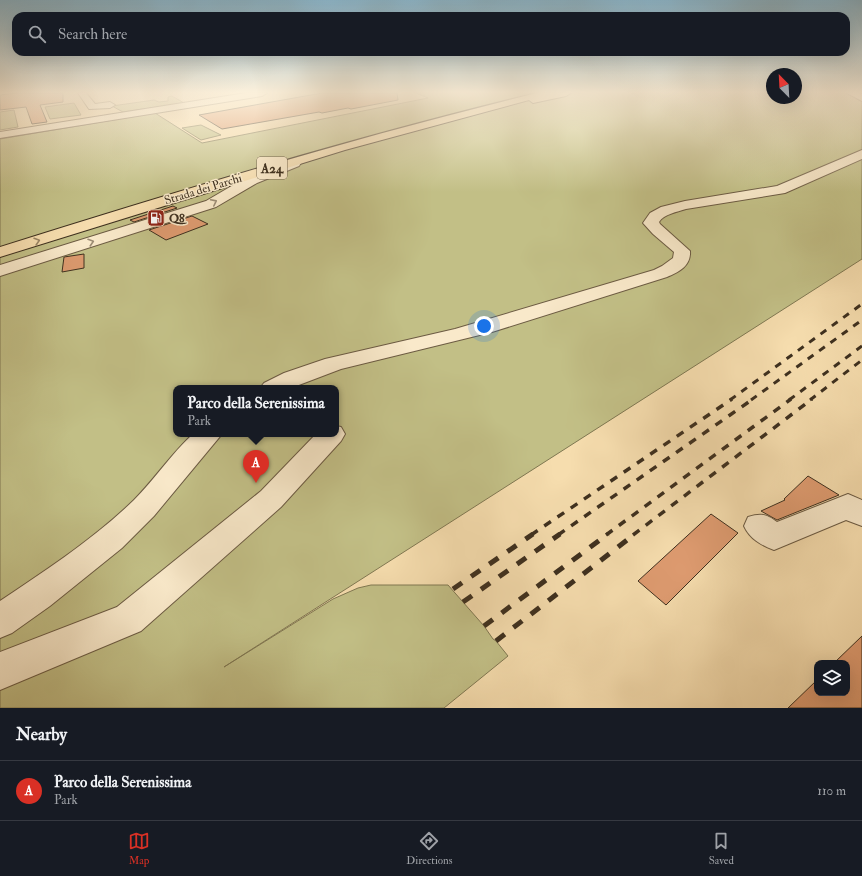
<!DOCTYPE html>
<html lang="en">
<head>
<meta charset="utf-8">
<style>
  body { margin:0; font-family:"IM FELL Double Pica",serif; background:#20242c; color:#f1f3f6 }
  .controls { position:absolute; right:12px; bottom:12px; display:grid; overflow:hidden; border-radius:8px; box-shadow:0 4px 16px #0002 }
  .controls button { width:36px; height:36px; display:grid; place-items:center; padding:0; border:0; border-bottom:1px solid #363941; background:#171b24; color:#f1f3f6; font:20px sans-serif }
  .compass { position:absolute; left:766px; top:68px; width:36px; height:36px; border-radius:50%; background:#171b24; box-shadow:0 4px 16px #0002; rotate:336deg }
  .you { position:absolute; left:484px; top:326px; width:14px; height:14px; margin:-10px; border:3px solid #fff; border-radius:50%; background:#1a73e8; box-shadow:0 0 0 6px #1a73e833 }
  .badge { display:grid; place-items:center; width:26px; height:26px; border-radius:50%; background:#d93025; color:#fff; font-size:13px; font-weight:700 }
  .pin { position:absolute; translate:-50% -33px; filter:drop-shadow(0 1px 2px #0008) }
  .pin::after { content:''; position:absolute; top:21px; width:14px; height:12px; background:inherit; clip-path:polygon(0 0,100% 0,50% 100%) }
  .popup { position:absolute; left:173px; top:385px; width:166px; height:52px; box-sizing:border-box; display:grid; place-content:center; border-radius:8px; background:#171b24; filter:drop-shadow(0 1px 3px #0005); font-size:13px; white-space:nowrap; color:#9ea1a6 }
  .popup b { font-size:15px; color:#f1f3f6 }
  .popup::after { content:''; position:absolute; left:50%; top:100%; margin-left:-8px; border:8px solid transparent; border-top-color:#171b24 }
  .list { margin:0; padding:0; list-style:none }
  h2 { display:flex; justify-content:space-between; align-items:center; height:52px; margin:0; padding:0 16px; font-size:17px }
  h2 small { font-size:13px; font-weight:400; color:#9ea1a6 }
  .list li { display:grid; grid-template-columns:26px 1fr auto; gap:12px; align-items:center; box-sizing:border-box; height:60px; padding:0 16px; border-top:1px solid #363941 }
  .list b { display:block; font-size:15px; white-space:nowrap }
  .list p { margin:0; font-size:13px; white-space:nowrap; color:#9ea1a6 }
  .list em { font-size:13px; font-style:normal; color:#9ea1a6 }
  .icon { flex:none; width:22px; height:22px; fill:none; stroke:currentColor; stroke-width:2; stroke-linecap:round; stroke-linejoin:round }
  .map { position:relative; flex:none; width:862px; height:708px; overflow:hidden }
  .search { position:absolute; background:#171b24; box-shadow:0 4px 16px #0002; left:12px; right:12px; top:12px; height:44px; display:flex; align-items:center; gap:10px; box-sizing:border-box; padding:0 14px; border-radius:12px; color:#9ea1a6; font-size:15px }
  .sheet { height:112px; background:#171b24 }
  nav { display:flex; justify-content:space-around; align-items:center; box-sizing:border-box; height:56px; border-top:1px solid #363941; background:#171b24; font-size:11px; color:#9ea1a6 }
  nav a { display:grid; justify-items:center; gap:2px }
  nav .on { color:#d93025 }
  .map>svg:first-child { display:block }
  .green { fill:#c2bf86; stroke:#807852; fill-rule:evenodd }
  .building { fill:#de9b70; stroke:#3e301f }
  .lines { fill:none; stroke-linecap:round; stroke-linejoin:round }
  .minor-casing { stroke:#6c5b43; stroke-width:2 }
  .highway-casing { stroke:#3e301f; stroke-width:2 }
  .minor { fill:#f9e9ca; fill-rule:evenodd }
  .highway { fill:#f6ddae; fill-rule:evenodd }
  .rail-far2 { stroke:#3e301f; stroke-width:3; stroke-dasharray:7 7; stroke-linecap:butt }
  .rail-far1 { stroke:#3e301f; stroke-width:3.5; stroke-dasharray:8 8; stroke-linecap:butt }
  .rail { stroke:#3e301f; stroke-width:5; stroke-dasharray:11 11; stroke-linecap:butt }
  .oneway { stroke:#9c8c74 }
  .oneway2 { stroke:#9a8666 }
  .labels { text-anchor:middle; stroke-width:3; stroke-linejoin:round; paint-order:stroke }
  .far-street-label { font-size:12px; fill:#3e301f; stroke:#f9e9ca }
  .far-poi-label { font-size:12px; font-weight:bold; fill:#3e301f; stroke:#f9e9ca; text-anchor:start }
  .shield { fill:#f9e9ca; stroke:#766852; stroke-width:1 }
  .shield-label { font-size:13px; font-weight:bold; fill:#3e301f }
</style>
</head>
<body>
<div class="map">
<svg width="862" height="708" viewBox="0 0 862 708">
  <rect width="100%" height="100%" fill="#f6ddae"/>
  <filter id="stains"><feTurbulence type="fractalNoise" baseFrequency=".005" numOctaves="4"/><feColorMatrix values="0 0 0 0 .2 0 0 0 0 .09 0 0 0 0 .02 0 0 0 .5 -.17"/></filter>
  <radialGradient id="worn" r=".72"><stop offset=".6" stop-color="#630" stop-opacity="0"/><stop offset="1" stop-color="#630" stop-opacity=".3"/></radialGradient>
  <g class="green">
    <path d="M 416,93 L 772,93 L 772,98 L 796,98 L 796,93 L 862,93 L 862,259 L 224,667 L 333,599 L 358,588 L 371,585 L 448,585 L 484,626 L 493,639 L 496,641 L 508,656 L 444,708 L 0,708 L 0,139 L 155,113 L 202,143 L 428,98 ZM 176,388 L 336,388 L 336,434 L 176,434 Z"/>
    <path d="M 172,96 L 184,103 L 123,112 L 112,106 L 154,100 L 159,102 L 168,101 L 168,97 Z"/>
    <path d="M 74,103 L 81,115 L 50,119 L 45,107 Z"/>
    <path d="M 14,110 L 18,127 L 0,130 L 0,112 Z"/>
    <path d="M 201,125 L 221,135 L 201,140 L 182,128 Z"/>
  </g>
  <g class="building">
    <path d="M 16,93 L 63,93 L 63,102 L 40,105 L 47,122 L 32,124 L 26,107 L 0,110 L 0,95 Z"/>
    <path d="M 322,93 L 397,93 L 398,100 L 351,109 L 348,108 L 322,113 L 319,112 L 222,129 L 199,115 Z"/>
    <path d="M 173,206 L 177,208 L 134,222 L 130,220 Z"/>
    <path d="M 192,216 L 208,224 L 166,240 L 149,230 Z"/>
    <path d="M 84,254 L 84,268 L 62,272 L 64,257 Z"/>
    <path d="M 808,476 L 839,495 L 777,520 L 761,511 L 785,500 L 784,499 Z"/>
    <path d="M 711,514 L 738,533 L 666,605 L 638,581 Z"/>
    <path d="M 862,636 L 862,708 L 788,708 L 817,680 L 817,693 L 847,693 L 847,663 L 834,663 Z"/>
  </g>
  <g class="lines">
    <defs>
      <g id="minor">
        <path d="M 78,93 L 86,93 L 95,104 L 110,102 L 115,105 L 110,108 L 89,109 Z"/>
        <path d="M 246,93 L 267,93 L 262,96 L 0,138 L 0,132 Z"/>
        <path d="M 847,93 L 859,93 L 862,94 L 862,101 Z"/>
        <path d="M 862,150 L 862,159 L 785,193 L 686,209 C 677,212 664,214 659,222 L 660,224 L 690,251 C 691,266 679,272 667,277 L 492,332 L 341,369 L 291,388 L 260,388 L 264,383 L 284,373 L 325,359 L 455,329 L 654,270 L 662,266 L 673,258 L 674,252 L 653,234 L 643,223 L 650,213 L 661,207 L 685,201 L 777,186 Z"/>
        <path d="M 295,159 L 299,160 L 301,163 L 299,166 L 257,183 L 216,207 L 0,276 L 0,265 L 206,201 L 247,177 Z"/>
        <path d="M 336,426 L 341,427 L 345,434 L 341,441 L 281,507 L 141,631 L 0,690 L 0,652 L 117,607 L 261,491 L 316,434 L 336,434 Z"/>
        <path d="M 193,434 L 222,434 L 154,516 L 122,548 L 50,606 L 12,633 L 0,638 L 0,601 C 46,570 94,539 134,500 C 155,479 171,454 193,434 Z"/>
        <path d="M 848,494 L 862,500 L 862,526 L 846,520 L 774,550 C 761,545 750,539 744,526 L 748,517 C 761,513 766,514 777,522 Z"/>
      </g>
      <path id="highway" d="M 537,93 L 571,93 L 566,96 L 533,103 L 529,100 L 345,150 L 0,257 L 0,247 C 178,191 356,137 537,93 Z"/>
    </defs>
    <use href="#minor" class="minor-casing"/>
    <use href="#highway" class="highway-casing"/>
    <use href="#minor" class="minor"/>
    <use href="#highway" class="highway"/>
    <g class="rail-far2">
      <path d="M 730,400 L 862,304"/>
      <path d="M 751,400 L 862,320"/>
      <path d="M 789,400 L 862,346"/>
      <path d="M 810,400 L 862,360"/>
    </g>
    <g class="rail-far1">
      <path d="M 531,535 L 732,399"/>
      <path d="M 558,535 L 753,399"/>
      <path d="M 606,535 L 791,399"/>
      <path d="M 633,535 L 812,399"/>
    </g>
    <g class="rail">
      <path d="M 453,589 L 533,534"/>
      <path d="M 463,602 L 560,534"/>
      <path d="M 484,626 L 608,534"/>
      <path d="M 496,641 L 635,534"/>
    </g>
  </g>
  <defs><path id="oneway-chevron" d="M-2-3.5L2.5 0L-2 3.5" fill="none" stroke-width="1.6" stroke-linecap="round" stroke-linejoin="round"/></defs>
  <g class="oneway">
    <use href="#oneway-chevron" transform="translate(214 202) rotate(-27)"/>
    <use href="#oneway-chevron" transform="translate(91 242) rotate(-18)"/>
  </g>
  <use class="oneway2" href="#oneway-chevron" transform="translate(37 241) rotate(-17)"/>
  <linearGradient id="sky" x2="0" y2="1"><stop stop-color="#8ab7ce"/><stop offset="0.48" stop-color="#fbf0db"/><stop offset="1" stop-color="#fbf0db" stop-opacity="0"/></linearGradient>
  <rect width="862" height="192" fill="url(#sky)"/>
  <defs>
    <symbol id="fuel-square" viewBox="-11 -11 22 22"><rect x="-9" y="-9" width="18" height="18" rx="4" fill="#8f2418" stroke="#f9e9ca"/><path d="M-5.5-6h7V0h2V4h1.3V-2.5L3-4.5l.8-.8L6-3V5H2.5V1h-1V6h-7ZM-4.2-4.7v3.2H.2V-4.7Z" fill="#fff"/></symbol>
  </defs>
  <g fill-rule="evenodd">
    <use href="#fuel-square" x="146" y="208" width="20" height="20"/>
  </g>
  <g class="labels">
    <g class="far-street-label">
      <text transform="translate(203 189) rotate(-17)" y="4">Strada dei Parchi</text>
    </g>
    <g class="far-poi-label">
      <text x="169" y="222">Q8</text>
    </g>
    <rect class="shield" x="257" y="157" width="30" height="22" rx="3"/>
    <g class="shield-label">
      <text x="272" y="173">A24</text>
    </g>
  </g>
  <rect width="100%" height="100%" filter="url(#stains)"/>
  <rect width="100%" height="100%" fill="url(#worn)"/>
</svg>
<div class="controls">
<button><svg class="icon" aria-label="layers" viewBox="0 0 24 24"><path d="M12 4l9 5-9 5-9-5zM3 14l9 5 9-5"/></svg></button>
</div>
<svg class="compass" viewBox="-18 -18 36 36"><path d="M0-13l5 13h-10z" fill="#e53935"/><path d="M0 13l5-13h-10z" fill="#9ea1a6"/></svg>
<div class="you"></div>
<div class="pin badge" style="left:256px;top:483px">A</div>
<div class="popup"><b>Parco della Serenissima</b>Park</div>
<div class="search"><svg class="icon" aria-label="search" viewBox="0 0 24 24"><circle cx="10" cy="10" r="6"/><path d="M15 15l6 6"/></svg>Search here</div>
</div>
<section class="sheet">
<h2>Nearby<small></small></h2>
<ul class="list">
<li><span class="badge">A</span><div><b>Parco della Serenissima</b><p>Park</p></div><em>110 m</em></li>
</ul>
</section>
<nav>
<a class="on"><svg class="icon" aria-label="map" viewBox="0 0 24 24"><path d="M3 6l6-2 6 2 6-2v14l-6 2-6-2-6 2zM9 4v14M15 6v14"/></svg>Map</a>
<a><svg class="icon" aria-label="directions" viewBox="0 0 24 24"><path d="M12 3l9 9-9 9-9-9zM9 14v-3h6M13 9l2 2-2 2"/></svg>Directions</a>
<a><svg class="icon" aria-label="saved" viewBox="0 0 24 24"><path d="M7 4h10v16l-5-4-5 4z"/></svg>Saved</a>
</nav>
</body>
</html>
